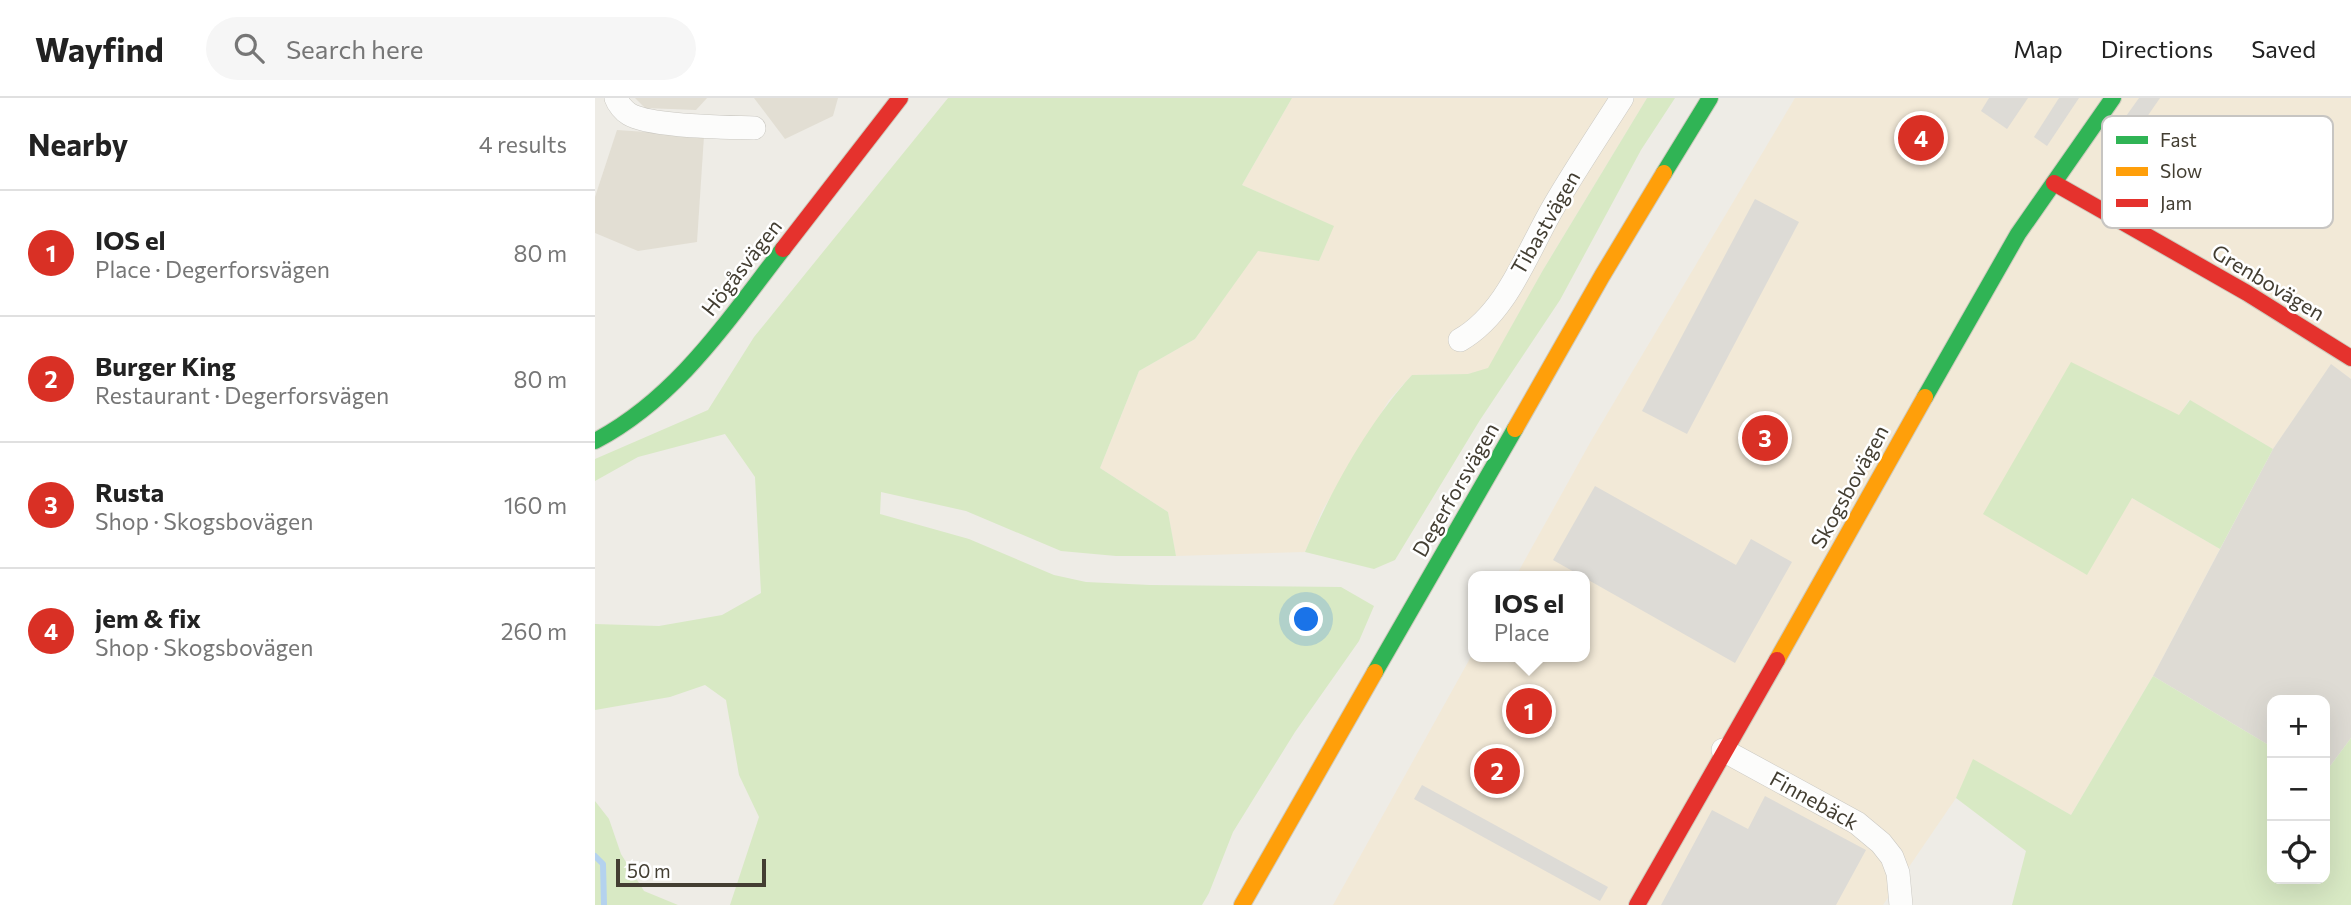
<!DOCTYPE html>
<html lang="en">
<head>
<meta charset="utf-8">
<style>
  body { margin:0; font-family:Commissioner,sans-serif; background:#f6f6f6; color:#222 }
  .controls { position:absolute; right:21px; bottom:21px; display:grid; overflow:hidden; border-radius:14px; box-shadow:0 7px 28px #0002 }
  .controls button { width:63px; height:63px; display:grid; place-items:center; padding:0; border:0; border-bottom:2px solid #e0e0e0; background:#fff; color:#222; font:35px sans-serif }
  .scale { position:absolute; left:21px; bottom:18px; width:150px; box-sizing:border-box; padding-left:7px; border:4px solid #433e32; border-top:0; font-size:19px; line-height:24px; white-space:nowrap; color:#433e32; -webkit-text-stroke:5px #fff; paint-order:stroke }
  .you { position:absolute; left:712px; top:522px; width:24px; height:24px; margin:-18px; border:5px solid #fff; border-radius:50%; background:#1a73e8; box-shadow:0 0 0 10px #1a73e833 }
  .badge { display:grid; place-items:center; width:46px; height:46px; border-radius:50%; background:#d93025; color:#fff; font-size:23px; font-weight:700 }
  .pin { position:absolute; translate:-50% -50%; border:4px solid #fff; box-shadow:0 2px 7px #0006 }
  .popup { position:absolute; left:873px; top:473px; width:122px; height:91px; box-sizing:border-box; display:grid; place-content:center; border-radius:14px; background:#fff; filter:drop-shadow(0 2px 5px #0005); font-size:23px; white-space:nowrap; color:#767676 }
  .popup b { font-size:26px; color:#222 }
  .popup::after { content:''; position:absolute; left:50%; top:100%; margin-left:-14px; border:14px solid transparent; border-top-color:#fff }
  .list { margin:0; padding:0; list-style:none }
  h2 { display:flex; justify-content:space-between; align-items:center; height:91px; margin:0; padding:0 28px; font-size:30px }
  h2 small { font-size:23px; font-weight:400; color:#767676 }
  .list li { display:grid; grid-template-columns:46px 1fr auto; gap:21px; align-items:center; box-sizing:border-box; height:126px; padding:0 28px; border-top:2px solid #e0e0e0 }
  .list b { display:block; font-size:26px; white-space:nowrap }
  .list p { margin:0; font-size:23px; white-space:nowrap; color:#767676 }
  .list em { font-size:23px; font-style:normal; color:#767676 }
  .icon { flex:none; width:38px; height:38px; fill:none; stroke:currentColor; stroke-width:2; stroke-linecap:round; stroke-linejoin:round }
  .map { position:relative; flex:none; width:1756px; height:807px; overflow:hidden }
  header { display:flex; align-items:center; gap:42px; box-sizing:border-box; height:98px; padding:0 35px; background:#fff; border-bottom:2px solid #e0e0e0 }
  header strong { font-size:33px }
  nav { display:flex; gap:38px; margin-inline-start:auto; font-size:24px }
  .search { width:490px; height:63px; background:#f6f6f6; display:flex; align-items:center; gap:18px; box-sizing:border-box; padding:0 24px; border-radius:38px; color:#767676; font-size:26px }
  main { display:flex }
  aside { flex:1; background:#fff }
  .map>svg:first-child { display:block }
  .residential { fill:#e2ded3 }
  .commercial { fill:#f2e9d7 }
  .industrial { fill:#dedbd4 }
  .green { fill:#d8e9c4 }
  .parking { fill:#dddbd6 }
  .lines { fill:none; stroke-linecap:round; stroke-linejoin:round }
  .stream { stroke:#b4d2ee; stroke-width:6 }
  .street-casing { stroke:#cac8c2; stroke-width:24 }
  .fast-casing { stroke:#cdcabd; stroke-width:18 }
  .slow-casing { stroke:#cdcabd; stroke-width:18 }
  .jam-casing { stroke:#cdcabd; stroke-width:18 }
  .street { stroke:#fcfcfb; stroke-width:23 }
  .fast { stroke:#30b455; stroke-width:16 }
  .slow { stroke:#ff9f0a; stroke-width:16 }
  .jam { stroke:#e5322d; stroke-width:16 }
  .labels { text-anchor:middle; stroke-width:5; stroke-linejoin:round; paint-order:stroke }
  .street-label { font-size:21px; fill:#433e32; stroke:#fff }
  .key { fill:#fff; stroke:#c7c5c2; stroke-width:2 }
  .key-label { font-size:19px; fill:#433e32 }
</style>
</head>
<body>
<header>
<strong>Wayfind</strong>
<div class="search"><svg class="icon" aria-label="search" viewBox="0 0 24 24"><circle cx="10" cy="10" r="6"/><path d="M15 15l6 6"/></svg>Search here</div>
<nav><a>Map</a><a>Directions</a><a>Saved</a></nav>
</header>
<main>
<aside>
<h2>Nearby<small>4 results</small></h2>
<ul class="list">
<li><span class="badge">1</span><div><b>IOS el</b><p>Place · Degerforsvägen</p></div><em>80 m</em></li>
<li><span class="badge">2</span><div><b>Burger King</b><p>Restaurant · Degerforsvägen</p></div><em>80 m</em></li>
<li><span class="badge">3</span><div><b>Rusta</b><p>Shop · Skogsbovägen</p></div><em>160 m</em></li>
<li><span class="badge">4</span><div><b>jem &amp; fix</b><p>Shop · Skogsbovägen</p></div><em>260 m</em></li>
</ul>
</aside>
<div class="map">
<svg width="1756" height="807" viewBox="0 0 1756 807">
  <rect width="100%" height="100%" fill="#eeece6"/>
  <g class="residential">
    <path d="M 40,0 L 112,0 L 101,12 L 50,10 Z"/>
    <path d="M 159,0 L 243,0 L 238,18 L 190,41 Z"/>
    <path d="M 22,32 L 109,38 L 102,144 L 43,153 L 0,135 L 0,99 Z"/>
  </g>
  <g class="commercial">
    <path d="M 697,0 L 1052,0 L 948,172 L 893,271 L 873,276 L 817,277 L 794,302 L 727,413 L 710,454 L 581,458 L 573,414 L 505,370 L 544,273 L 600,241 L 663,152 L 724,163 L 738,128 L 647,87 Z"/>
    <path d="M 1200,0 L 1756,0 L 1756,281 L 1736,267 L 1678,351 L 1594,302 L 1537,400 L 1625,451 L 1558,578 L 1476,717 L 1379,662 L 1361,700 L 1288,807 L 738,807 L 878,555 L 878,559 L 990,559 L 990,478 L 921,478 L 996,343 Z"/>
  </g>
  <path class="industrial" d="M 1736,266 L 1756,281 L 1756,640 L 1730,675 L 1730,602 L 1677,602 L 1677,649 L 1558,578 L 1678,351 Z"/>
  <g class="green">
    <path d="M 353,0 L 697,0 L 647,87 L 739,128 L 724,163 L 663,153 L 600,241 L 544,273 L 505,370 L 573,414 L 581,458 L 521,458 L 466,453 L 371,413 L 286,394 L 285,416 L 374,441 L 459,477 L 491,484 L 555,487 L 746,489 L 779,508 L 764,543 L 700,634 L 638,734 L 614,795 L 607,807 L 135,807 L 164,719 L 144,677 L 131,602 L 110,587 L 75,599 L 0,612 L 0,526 L 64,528 L 127,517 L 166,495 L 160,379 L 130,336 L 43,359 L 0,383 L 0,361 L 113,312 L 159,239 Z"/>
    <path d="M 1052,0 L 1080,0 L 1046,52 L 965,202 L 885,322 L 800,462 L 779,471 L 710,454 C 735,394 773,325 817,277 L 873,276 L 893,270 L 948,172 Z"/>
    <path d="M 1476,264 L 1584,317 L 1595,302 L 1678,351 L 1625,451 L 1537,400 L 1492,477 L 1388,416 Z"/>
    <path d="M 1558,578 L 1677,649 L 1677,781 L 1730,781 L 1730,675 L 1756,640 L 1756,807 L 1417,807 L 1431,753 L 1361,700 L 1378,661 L 1476,717 Z"/>
    <path d="M 0,703 L 14,721 L 26,756 L 49,793 L 83,807 L 0,807 Z"/>
  </g>
  <g class="parking">
    <path d="M 1394,0 L 1433,0 L 1412,31 L 1386,13 Z"/>
    <path d="M 1464,0 L 1484,0 L 1452,48 L 1439,39 Z"/>
    <path d="M 1544,0 L 1565,0 L 1529,52 L 1514,42 Z"/>
    <path d="M 1160,101 L 1204,124 L 1092,336 L 1047,313 Z"/>
    <path d="M 1000,388 L 1141,467 L 1156,441 L 1197,464 L 1140,565 L 958,462 Z"/>
    <path d="M 827,687 L 1013,789 L 1005,803 L 819,701 Z"/>
    <path d="M 1170,698 L 1271,752 L 1241,807 L 1066,807 L 1117,712 L 1153,731 Z"/>
  </g>
  <g class="lines">
    <path class="stream" d="M 0,758 L 8,766 L 9,807"/>
    <defs>
      <g id="street">
        <path d="M 21,0 C 23,6 29,13 34,16 C 55,29 132,29 159,30"/>
        <path d="M 865,242 C 912,215 932,154 959,108 C 980,72 1004,36 1027,0"/>
        <path d="M 1128,652 L 1262,725 L 1286,745 L 1297,759 L 1303,775 L 1306,807"/>
      </g>
      <g id="fast">
        <path d="M 1069,75 L 1115,0"/>
        <path d="M 1330,299 L 1423,136 L 1518,0"/>
        <path d="M 0,343 C 82,300 132,223 188,151"/>
        <path d="M 780,574 L 920,331"/>
      </g>
      <g id="slow">
        <path d="M 920,331 L 1007,178 L 1069,75"/>
        <path d="M 1182,562 L 1330,299"/>
        <path d="M 647,807 L 780,574"/>
      </g>
      <g id="jam">
        <path d="M 1459,85 L 1652,195 L 1756,260"/>
        <path d="M 188,151 L 305,0"/>
        <path d="M 1042,807 L 1182,562"/>
      </g>
    </defs>
    <use href="#street" class="street-casing"/>
    <use href="#fast" class="fast-casing"/>
    <use href="#slow" class="slow-casing"/>
    <use href="#jam" class="jam-casing"/>
    <use href="#street" class="street"/>
    <use href="#fast" class="fast"/>
    <use href="#slow" class="slow"/>
    <use href="#jam" class="jam"/>
  </g>
  <g class="labels">
    <g class="street-label">
      <text transform="translate(951 125) rotate(-60)" y="7">Tibastvägen</text>
      <text transform="translate(147 170) rotate(-52)" y="7">Högåsvägen</text>
      <text transform="translate(1673 185) rotate(31)" y="7">Grenbovägen</text>
      <text transform="translate(1255 389) rotate(-61)" y="7">Skogsbovägen</text>
      <text transform="translate(861 392) rotate(-60)" y="7">Degerforsvägen</text>
      <text transform="translate(1219 703) rotate(29)" y="7">Finnebäck</text>
    </g>
  </g>
  <rect x="1507" y="18" width="231" height="112" rx="10" class="key"/>
  <rect x="1521" y="38" width="32" height="8" fill="#30b455"/>
  <rect x="1521" y="69" width="32" height="9" fill="#ff9f0a"/>
  <rect x="1521" y="101" width="32" height="8" fill="#e5322d"/>
  <g class="key-label">
    <text x="1565" y="49">Fast</text>
    <text x="1565" y="80">Slow</text>
    <text x="1565" y="112">Jam</text>
  </g>
</svg>
<div class="controls">
<button>+</button>
<button>−</button>
<button><svg class="icon" aria-label="locate" viewBox="0 0 24 24"><circle cx="12" cy="12" r="6"/><path d="M12 2v4M12 18v4M2 12h4M18 12h4"/></svg></button>
</div>
<div class="scale">50 m</div>
<div class="you"></div>
<div class="pin badge" style="left:934px;top:613px">1</div>
<div class="popup"><b>IOS el</b>Place</div>
<div class="pin badge" style="left:902px;top:673px">2</div>
<div class="pin badge" style="left:1170px;top:340px">3</div>
<div class="pin badge" style="left:1326px;top:40px">4</div>
</div>
</main>
</body>
</html>
